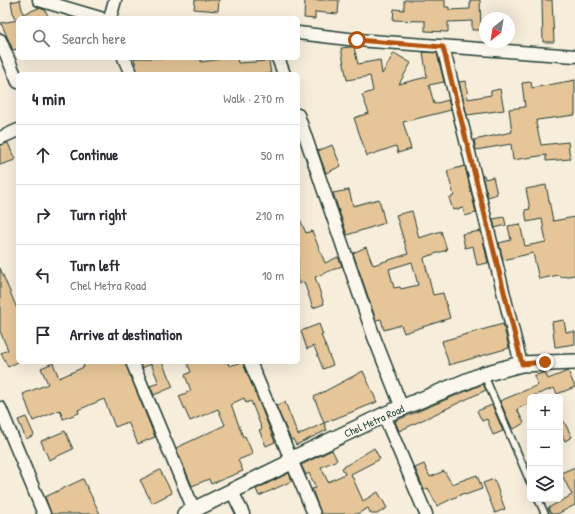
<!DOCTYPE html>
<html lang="en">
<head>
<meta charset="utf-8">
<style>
  body { margin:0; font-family:"Patrick Hand",sans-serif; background:#f7f7f7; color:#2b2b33 }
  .controls { position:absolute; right:12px; bottom:12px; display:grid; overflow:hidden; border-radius:6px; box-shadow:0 4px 16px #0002 }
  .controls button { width:36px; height:36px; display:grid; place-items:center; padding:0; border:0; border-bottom:1px solid #e1e1e2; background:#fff; color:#2b2b33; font:20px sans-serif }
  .compass { position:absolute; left:479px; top:12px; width:36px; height:36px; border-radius:50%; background:#fff; box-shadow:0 4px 16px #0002; rotate:211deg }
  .stop { position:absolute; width:12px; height:12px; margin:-9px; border:3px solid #b45309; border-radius:50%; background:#fff }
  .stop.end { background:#b45309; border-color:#fff; box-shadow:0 1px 4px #0008 }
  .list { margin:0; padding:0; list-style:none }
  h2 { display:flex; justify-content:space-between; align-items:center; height:52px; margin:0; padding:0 16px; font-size:17px }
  h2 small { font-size:13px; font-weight:400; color:#7c7c81 }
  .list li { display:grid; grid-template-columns:26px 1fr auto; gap:12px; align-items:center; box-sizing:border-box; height:60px; padding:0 16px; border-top:1px solid #e1e1e2 }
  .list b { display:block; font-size:15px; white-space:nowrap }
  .list p { margin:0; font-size:13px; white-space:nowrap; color:#7c7c81 }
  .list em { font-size:13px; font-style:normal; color:#7c7c81 }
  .icon { flex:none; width:22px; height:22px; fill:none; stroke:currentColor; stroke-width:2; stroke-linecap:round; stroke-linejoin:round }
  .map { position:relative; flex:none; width:575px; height:514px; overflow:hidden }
  .search { position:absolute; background:#fff; box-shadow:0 4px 16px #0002; left:16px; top:16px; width:284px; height:44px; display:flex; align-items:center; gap:10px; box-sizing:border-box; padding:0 14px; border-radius:6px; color:#7c7c81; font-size:15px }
  .panel { position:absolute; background:#fff; box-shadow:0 4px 16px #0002; left:16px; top:72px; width:284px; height:292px; border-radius:6px }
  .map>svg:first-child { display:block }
  .building { fill:#e6c698; stroke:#1f3d34; fill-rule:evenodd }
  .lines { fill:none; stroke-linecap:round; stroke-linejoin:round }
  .service-casing { stroke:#1f3d34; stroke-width:9 }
  .minor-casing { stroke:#1f3d34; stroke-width:15 }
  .tertiary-casing { stroke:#1f3d34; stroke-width:18 }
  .service { stroke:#fbf7ec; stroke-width:6 }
  .minor { stroke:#fbf7ec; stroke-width:12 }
  .tertiary { stroke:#fbf7ec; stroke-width:15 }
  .route { stroke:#b45309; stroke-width:5 }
  .labels { text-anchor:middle; stroke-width:3.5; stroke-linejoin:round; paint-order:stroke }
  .street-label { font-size:11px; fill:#1f3d34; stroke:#fbf7ec }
</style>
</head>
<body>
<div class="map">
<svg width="575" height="514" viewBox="0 0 575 514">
  <rect width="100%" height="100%" fill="#f7eddb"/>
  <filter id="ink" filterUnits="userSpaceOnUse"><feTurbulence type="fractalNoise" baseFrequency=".025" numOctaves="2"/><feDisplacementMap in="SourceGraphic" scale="8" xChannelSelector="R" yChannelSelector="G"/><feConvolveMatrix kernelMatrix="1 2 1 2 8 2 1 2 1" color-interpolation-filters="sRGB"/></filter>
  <g filter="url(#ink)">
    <g class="building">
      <path d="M 20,0 L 23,14 L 39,8 L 45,10 L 49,18 L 14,18 L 11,2 Z"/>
      <path d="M 195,0 L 219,0 L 218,11 L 194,9 Z"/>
      <path d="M 305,0 L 339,0 L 338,14 L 315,12 L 315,19 L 304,18 Z"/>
      <path d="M 404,0 L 445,0 L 445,7 L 449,7 L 449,10 L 470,9 L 470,0 L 480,0 L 481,30 L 472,30 L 472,21 L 448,22 L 448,32 L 425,31 L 425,21 L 393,20 L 394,9 L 404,10 Z"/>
      <path d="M 542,0 L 552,0 L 554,42 L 543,42 Z"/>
      <path d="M 18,20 L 18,49 L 13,50 L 1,23 Z"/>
      <path d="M 350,47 L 354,47 L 358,64 L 380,60 L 382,74 L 394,53 L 411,63 L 399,84 L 427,77 L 423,52 L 437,53 L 444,82 L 429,85 L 434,104 L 448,100 L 451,110 L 403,122 L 411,149 L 398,153 L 396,146 L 367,156 L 354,118 L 369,113 L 362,95 L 373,91 L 370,76 L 347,80 L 341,48 Z"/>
      <path d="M 134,58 L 201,58 L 201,62 L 221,59 L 221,58 L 237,58 L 238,63 L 269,61 L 271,74 L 138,74 Z"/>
      <path d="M 575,80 L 575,115 L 537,120 L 536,123 L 541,145 L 568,142 L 570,159 L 546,161 L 546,155 L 513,160 L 511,144 L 476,150 L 474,140 L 512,132 L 509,109 L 525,107 L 522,83 L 531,82 L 532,88 Z"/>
      <path d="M 466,81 L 468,99 L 491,95 L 491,91 L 500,89 L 504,110 L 467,115 L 459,82 Z"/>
      <path d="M 8,143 L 15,160 L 0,165 L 0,145 Z"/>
      <path d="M 332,145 L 341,166 L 326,173 L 318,151 Z"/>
      <path d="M 465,166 L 476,213 L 465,216 L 463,208 L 453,210 L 449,198 L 454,196 L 447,171 Z"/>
      <path d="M 484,175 L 485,179 L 493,177 L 497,194 L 488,197 L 482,176 Z"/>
      <path d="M 546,185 L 553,221 L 575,217 L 575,275 L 560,277 L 559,275 L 539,279 L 533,253 L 503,260 L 499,243 L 511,240 L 508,226 L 520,224 L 525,246 L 546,242 L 542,219 L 527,222 L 525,210 L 530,209 L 526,189 Z"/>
      <path d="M 349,190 L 353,206 L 379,199 L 385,223 L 347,235 L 333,193 Z"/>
      <path d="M 412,211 L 419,238 L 441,231 L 447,250 L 425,257 L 424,259 L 433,295 L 443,293 L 450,318 L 404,333 L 401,325 L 384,330 L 381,319 L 376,320 L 353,253 L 366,247 L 373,265 L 408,254 L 396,215 ZM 412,262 L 418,285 L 401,289 L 400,287 L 394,288 L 389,269 Z"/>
      <path d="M 298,215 L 306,233 L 312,231 L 325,263 L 338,257 L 342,266 L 315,277 L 324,304 L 313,308 L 304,282 L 298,284 Z"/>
      <path d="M 504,217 L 506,225 L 495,228 L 493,219 Z"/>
      <path d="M 481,231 L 488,263 L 477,265 L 473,246 L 465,248 L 462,234 Z"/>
      <path d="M 0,268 L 18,311 L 18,362 L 8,367 L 1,353 L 8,350 L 0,331 Z"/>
      <path d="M 564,320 L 566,332 L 575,332 L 575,344 L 555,347 L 552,322 Z"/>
      <path d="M 319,324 L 323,335 L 321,335 L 333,365 L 323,369 L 314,346 L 307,349 L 301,331 Z"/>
      <path d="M 503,324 L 509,348 L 449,365 L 442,341 Z"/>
      <path d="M 82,362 L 125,362 L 155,437 L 138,444 L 128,422 L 115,427 L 104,399 L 78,410 L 79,413 L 63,419 L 60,410 L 33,421 L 23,394 L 48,384 L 41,368 L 53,363 L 59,378 L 84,367 Z"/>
      <path d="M 140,362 L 162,362 L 173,387 L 154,395 L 150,386 L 159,383 L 151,364 L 142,368 Z"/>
      <path d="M 187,362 L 228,362 L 229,366 L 243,362 L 275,442 L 266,446 L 259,430 L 262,429 L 251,401 L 246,403 L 244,398 L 231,404 L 243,437 L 245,436 L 253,454 L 238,460 L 243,471 L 211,484 L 209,479 L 192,486 L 176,448 L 225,425 L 218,409 L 190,421 L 179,396 L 191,391 L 185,375 L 191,372 Z"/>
      <path d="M 363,371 L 377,402 L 324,423 L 314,397 Z"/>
      <path d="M 568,371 L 575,387 L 557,394 L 554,388 L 530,397 L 530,403 L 517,409 L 524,423 L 514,429 L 512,428 L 500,401 L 538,385 L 534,376 L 545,372 L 548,379 Z"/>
      <path d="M 483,384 L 486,390 L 399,431 L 395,421 Z"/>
      <path d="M 285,402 L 298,435 L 324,423 L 327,430 L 296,445 L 293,439 L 291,440 L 276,406 Z"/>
      <path d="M 492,405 L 503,431 L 493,435 L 487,419 L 482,421 L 477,411 Z"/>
      <path d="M 560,414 L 572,437 L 565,441 L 560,431 Z"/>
      <path d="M 26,417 L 34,435 L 26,439 L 18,420 Z"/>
      <path d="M 65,431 L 73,449 L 49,460 L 41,441 Z"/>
      <path d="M 374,448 L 380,459 L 351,474 L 363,501 L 378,492 L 387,508 L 377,514 L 371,514 L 368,508 L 357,514 L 321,514 L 312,489 L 316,488 L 309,473 L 306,475 L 301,465 L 332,450 L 337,460 L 321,467 L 328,482 L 345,474 L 342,468 Z"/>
      <path d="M 424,464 L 430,477 L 444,471 L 452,484 L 477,475 L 482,489 L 465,495 L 464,493 L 437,506 L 428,488 L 424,490 L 415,468 Z"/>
      <path d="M 575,467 L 575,505 L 557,514 L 551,514 L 548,508 L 572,495 L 561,473 Z"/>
      <path d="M 160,470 L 172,493 L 152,503 L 140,480 Z"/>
      <path d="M 289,473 L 292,481 L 259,496 L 256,489 Z"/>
      <path d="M 83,479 L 100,514 L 51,514 L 45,497 Z"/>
      <path d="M 494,479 L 505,509 L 495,513 L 483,483 Z"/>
    </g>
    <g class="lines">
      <defs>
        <g id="service">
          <path d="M 484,375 L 530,482"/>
          <path d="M 538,499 L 545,514"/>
        </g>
        <g id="minor">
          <path d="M 39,0 L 100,18"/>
          <path d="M 110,18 L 115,0"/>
          <path d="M 298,33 L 357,40 L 575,56"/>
          <path d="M 0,40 L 18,82"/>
          <path d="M 443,47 L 521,364"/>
          <path d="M 124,58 L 131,74"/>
          <path d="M 278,58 L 284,74"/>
          <path d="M 298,115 L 374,337 L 402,408"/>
          <path d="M 0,138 L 18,130"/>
          <path d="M 132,362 L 194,510"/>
          <path d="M 250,362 L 314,514"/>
          <path d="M 0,408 L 44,514"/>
          <path d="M 384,415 L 426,514"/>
          <path d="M 232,491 L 243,514"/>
        </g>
        <path id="tertiary" d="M 185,514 L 287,464 L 290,460 L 384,415 L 484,374 L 521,364 L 575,362"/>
      </defs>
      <use href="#service" class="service-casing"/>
      <use href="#minor" class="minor-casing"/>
      <use href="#tertiary" class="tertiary-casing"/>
      <use href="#service" class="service"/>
      <use href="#minor" class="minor"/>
      <use href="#tertiary" class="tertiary"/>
    </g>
  </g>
  <g class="lines" filter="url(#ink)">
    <path class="route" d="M 357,40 L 443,47 L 522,364 L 545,362"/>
  </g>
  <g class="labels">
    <g class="street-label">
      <text transform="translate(374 421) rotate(-24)" y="4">Chel Metra Road</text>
    </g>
  </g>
</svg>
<div class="controls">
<button>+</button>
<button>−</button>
<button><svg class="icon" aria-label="layers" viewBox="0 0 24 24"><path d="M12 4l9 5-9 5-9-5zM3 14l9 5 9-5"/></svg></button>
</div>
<svg class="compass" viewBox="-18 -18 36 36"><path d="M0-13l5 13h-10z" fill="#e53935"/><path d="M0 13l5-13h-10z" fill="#7c7c81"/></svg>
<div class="stop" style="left:357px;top:40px"></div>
<div class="stop end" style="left:545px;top:362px"></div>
<div class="search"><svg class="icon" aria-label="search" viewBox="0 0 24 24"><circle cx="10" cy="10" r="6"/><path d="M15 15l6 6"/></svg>Search here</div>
<section class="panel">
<h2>4 min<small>Walk · 270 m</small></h2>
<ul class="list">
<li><svg class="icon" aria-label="ahead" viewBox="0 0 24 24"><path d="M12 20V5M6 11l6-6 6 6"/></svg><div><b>Continue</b></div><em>50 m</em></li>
<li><svg class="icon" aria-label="right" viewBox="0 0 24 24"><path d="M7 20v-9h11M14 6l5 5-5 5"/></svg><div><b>Turn right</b></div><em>210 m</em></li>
<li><svg class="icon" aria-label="left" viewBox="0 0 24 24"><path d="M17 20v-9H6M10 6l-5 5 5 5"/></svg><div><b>Turn left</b><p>Chel Metra Road</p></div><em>10 m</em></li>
<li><svg class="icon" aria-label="arrive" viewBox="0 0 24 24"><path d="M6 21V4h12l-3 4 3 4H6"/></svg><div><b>Arrive at destination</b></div></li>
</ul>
</section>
</div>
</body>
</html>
